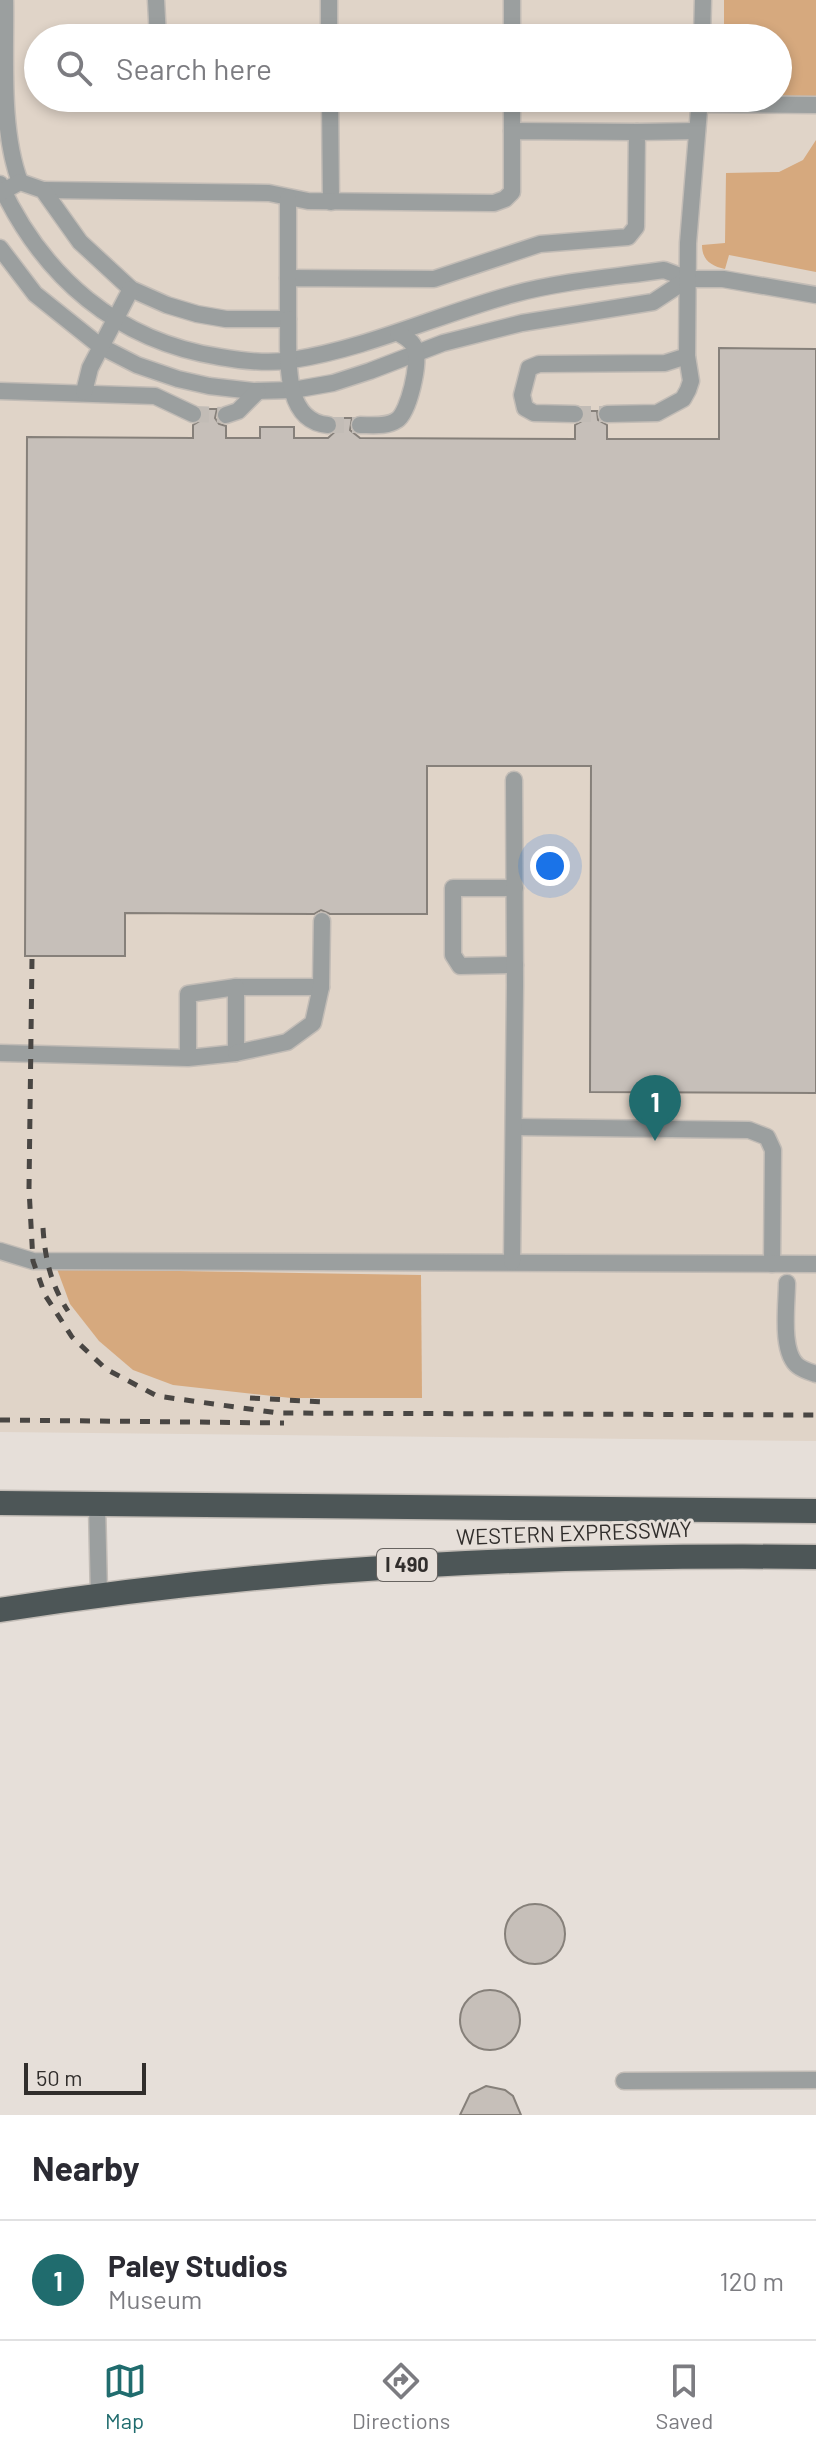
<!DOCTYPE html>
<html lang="en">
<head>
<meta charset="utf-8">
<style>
  body { margin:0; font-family:Barlow,sans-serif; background:#f7f7f7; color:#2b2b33 }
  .scale { position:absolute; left:24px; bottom:20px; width:122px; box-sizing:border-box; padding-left:8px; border:4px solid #312e2c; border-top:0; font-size:22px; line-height:28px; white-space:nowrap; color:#312e2c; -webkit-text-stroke:6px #e6dfd9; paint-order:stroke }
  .you { position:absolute; left:550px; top:866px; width:28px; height:28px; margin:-20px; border:6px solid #fff; border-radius:50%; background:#1a73e8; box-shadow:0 0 0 12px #1a73e833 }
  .badge { display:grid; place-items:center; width:52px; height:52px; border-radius:50%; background:#206c6e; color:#fff; font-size:26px; font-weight:700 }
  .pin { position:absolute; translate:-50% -66px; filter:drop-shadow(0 2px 4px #0008) }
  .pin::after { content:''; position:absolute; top:42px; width:28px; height:24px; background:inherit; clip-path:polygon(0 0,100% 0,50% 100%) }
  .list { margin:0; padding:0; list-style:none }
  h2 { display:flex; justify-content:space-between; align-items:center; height:104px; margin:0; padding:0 32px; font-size:34px }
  h2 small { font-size:26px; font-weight:400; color:#7c7c81 }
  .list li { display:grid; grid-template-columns:52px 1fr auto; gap:24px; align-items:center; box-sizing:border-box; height:120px; padding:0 32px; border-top:2px solid #e1e1e2 }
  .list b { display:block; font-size:30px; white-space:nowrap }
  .list p { margin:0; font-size:26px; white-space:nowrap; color:#7c7c81 }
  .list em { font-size:26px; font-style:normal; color:#7c7c81 }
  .icon { flex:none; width:44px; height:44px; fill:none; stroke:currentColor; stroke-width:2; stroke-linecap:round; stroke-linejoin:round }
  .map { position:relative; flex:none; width:816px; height:2115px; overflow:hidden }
  .search { position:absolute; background:#fff; box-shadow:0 4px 12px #0003; left:24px; right:24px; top:24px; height:88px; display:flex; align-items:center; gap:20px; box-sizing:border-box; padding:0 28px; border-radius:44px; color:#7c7c81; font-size:30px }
  .sheet { height:224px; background:#fff }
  nav { display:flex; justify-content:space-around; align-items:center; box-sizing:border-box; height:112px; border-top:2px solid #e1e1e2; background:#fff; font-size:22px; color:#7c7c81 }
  nav a { display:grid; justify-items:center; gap:4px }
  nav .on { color:#206c6e }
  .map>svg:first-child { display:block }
  .built { fill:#e0d4c8; fill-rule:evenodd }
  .green { fill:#d6a97e }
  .building { fill:#c6bfb9; stroke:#86807a; stroke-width:2 }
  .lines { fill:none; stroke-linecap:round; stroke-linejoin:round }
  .minor-tunnel { stroke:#c2bcb6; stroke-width:16; stroke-dasharray:16 8; stroke-linecap:butt }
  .minor-casing { stroke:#c2bcb6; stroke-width:19 }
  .highway-casing { stroke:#c2bcb6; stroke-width:27 }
  .minor { stroke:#9b9f9f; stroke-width:16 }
  .highway { stroke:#4d5657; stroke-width:24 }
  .rail { stroke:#494643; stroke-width:5; stroke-dasharray:10 10; stroke-linecap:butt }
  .labels { text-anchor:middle; stroke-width:6; stroke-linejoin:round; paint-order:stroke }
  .shield { fill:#e6dfd9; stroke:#676360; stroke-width:2 }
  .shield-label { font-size:20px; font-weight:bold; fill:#312e2c }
  .street-label { font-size:22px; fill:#312e2c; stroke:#e6dfd9 }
</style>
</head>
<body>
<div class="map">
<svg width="816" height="2115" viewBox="0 0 816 2115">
  <rect width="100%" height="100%" fill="#e6dfd9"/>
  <path class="built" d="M 0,0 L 816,0 L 816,1441 L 0,1432 ZM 38,38 L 778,38 L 778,98 L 38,98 Z"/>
  <g class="green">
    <path d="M 724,0 L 816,0 L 816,96 L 778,96 L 778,38 L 724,38 Z"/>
    <path d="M 816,140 L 816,272 L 729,255 L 725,269 C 711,266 702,260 702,245 L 725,243 L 726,173 L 779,172 L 803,160 Z"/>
    <path d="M 57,1269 L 421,1275 L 422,1398 L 291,1398 L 173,1385 L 133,1370 L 99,1341 L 70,1304 Z"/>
  </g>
  <g class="building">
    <path d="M 719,348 L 816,349 L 816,1093 L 590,1092 L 591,766 L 427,766 L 427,914 L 330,914 L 321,910 L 314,914 L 125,913 L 125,956 L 25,956 L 27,437 L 193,438 L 193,425 L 203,419 L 203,409 L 217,409 L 215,418 L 219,424 L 226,426 L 226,438 L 260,438 L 260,427 L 294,427 L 294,438 L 328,438 L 338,429 L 336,418 L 352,418 L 350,430 L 360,438 L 575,439 L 575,425 L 584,420 L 585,411 L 597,411 L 598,420 L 607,425 L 607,439 L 719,439 Z"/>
    <circle cx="535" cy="1934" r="30"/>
    <circle cx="490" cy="2020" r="30"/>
    <path d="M 486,2086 L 505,2090 L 513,2096 L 521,2115 L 460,2115 L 470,2094 Z"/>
  </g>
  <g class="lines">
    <g class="minor-tunnel">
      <path d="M 193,414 L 226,415"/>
      <path d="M 575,414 L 607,414"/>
      <path d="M 328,425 L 360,425"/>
    </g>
    <defs>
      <g id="minor">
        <path d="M 5,0 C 6,56 0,129 20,182"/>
        <path d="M 156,0 L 158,38"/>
        <path d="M 329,0 L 329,38"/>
        <path d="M 512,38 L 512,0"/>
        <path d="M 702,38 L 703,0"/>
        <path d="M 330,98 L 331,202"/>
        <path d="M 700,104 L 816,105"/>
        <path d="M 512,131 L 512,98"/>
        <path d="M 0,184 C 43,277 117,341 220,357 C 243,361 269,364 292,360 C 369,348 439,314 514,294 C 562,281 615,277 664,270 L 688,279"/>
        <path d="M 43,190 L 269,193 L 308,201 L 494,203 L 505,199 L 512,192 L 512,131 L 637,132"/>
        <path d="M 0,193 L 20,182 L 43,190 L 80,242 L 131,289 L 167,305 L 197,314 L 226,319 L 288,319 L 288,278 L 434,279 L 540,244 L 628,237 L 636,227 L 637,132 L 697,131"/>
        <path d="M 0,248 L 35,294 L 100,346 L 137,365 L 178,379 L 209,386 L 253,391 L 293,390 L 333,383 L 370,371 L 443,343 L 522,323 L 653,302 L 688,279 L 723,279 L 816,295"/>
        <path d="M 288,278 L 288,198"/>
        <path d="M 288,319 C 289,353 281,421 328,425"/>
        <path d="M 0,391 L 155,396 L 193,414"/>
        <path d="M 84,392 L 90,368 L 131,289"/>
        <path d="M 575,414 L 534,413 L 525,408 L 522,395 L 529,368 L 539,364 L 665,363 L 687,356"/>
        <path d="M 607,414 L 657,413 L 683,399 L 688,390 L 691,381 L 687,356 L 688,243 L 700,98"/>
        <path d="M 226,415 L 238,411 L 258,391"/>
        <path d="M 360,425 C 372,425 387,427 397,420 C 409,412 420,363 415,349 C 413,341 405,337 398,333"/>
        <path d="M 515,888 L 453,888 L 453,955 L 460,966 L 515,965"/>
        <path d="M 236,987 L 321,987"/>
        <path d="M 0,1053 L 188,1058 L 236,1053 L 236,987 L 188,994 L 188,1058"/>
        <path d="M 236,1053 L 287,1042 L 313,1023 L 321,987 L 322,921"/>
        <path d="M 515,1127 L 749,1130 L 767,1137 L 773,1150 L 772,1264"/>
        <path d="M 0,1251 L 33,1261 L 816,1264"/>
        <path d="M 512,1262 L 515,985 L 514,780"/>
        <path d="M 787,1283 C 787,1304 780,1352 798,1366 C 803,1370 810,1372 816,1374"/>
        <path d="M 97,1504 L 99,1596"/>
        <path d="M 624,2081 L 816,2080"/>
      </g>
      <g id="highway">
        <path d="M 0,1503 L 816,1511"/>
        <path d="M 0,1610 C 271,1567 542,1554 816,1557"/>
      </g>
    </defs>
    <use href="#minor" class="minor-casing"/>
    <use href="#highway" class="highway-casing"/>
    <use href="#minor" class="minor"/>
    <use href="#highway" class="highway"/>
    <g class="rail">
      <path d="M 32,959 L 29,1189 L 33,1261 L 45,1295 L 72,1337 L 106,1369 L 157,1396 L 278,1413 L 816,1415"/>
      <path d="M 43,1228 C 45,1259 51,1285 68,1311"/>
      <path d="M 250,1398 L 325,1402"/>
      <path d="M 0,1420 L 284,1423"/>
    </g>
  </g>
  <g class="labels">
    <rect class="shield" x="377" y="1549" width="60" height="32" rx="6"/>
    <g class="shield-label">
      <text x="407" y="1572">I 490</text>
    </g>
    <g class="street-label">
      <text transform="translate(574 1533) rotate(-2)" y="8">WESTERN EXPRESSWAY</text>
    </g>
  </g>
</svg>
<div class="scale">50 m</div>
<div class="you"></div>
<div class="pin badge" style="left:655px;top:1141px">1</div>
<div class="search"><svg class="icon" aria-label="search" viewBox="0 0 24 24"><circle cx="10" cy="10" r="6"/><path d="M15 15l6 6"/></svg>Search here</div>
</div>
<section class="sheet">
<h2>Nearby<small></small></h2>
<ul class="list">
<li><span class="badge">1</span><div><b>Paley Studios</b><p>Museum</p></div><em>120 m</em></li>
</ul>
</section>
<nav>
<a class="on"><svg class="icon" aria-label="map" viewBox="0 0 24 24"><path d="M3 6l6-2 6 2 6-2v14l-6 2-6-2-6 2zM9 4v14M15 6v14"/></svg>Map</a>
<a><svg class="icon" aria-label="directions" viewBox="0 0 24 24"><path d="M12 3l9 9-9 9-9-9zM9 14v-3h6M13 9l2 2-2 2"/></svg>Directions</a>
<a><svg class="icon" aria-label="saved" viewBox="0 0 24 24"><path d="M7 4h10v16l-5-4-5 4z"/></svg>Saved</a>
</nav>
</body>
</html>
